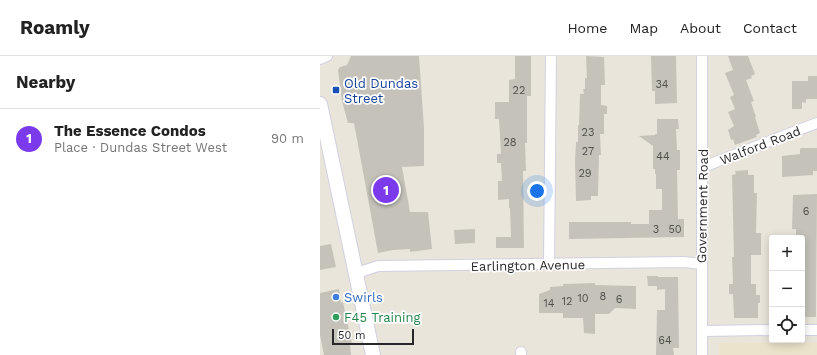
<!DOCTYPE html>
<html lang="en">
<head>
<meta charset="utf-8">
<style>
  body { margin:0; font-family:"Work Sans",sans-serif; background:#f6f6f6; color:#222 }
  .controls { position:absolute; right:12px; bottom:12px; display:grid; overflow:hidden; border-radius:4px; box-shadow:0 2px 10px #0003 }
  .controls button { width:36px; height:36px; display:grid; place-items:center; padding:0; border:0; border-bottom:1px solid #e0e0e0; background:#fff; color:#222; font:20px sans-serif }
  .scale { position:absolute; left:12px; bottom:10px; width:82px; box-sizing:border-box; padding-left:4px; border:2px solid #282828; border-top:0; font-size:11px; line-height:14px; white-space:nowrap; color:#282828; -webkit-text-stroke:3px #fff; paint-order:stroke }
  .you { position:absolute; left:217px; top:135px; width:14px; height:14px; margin:-10px; border:3px solid #fff; border-radius:50%; background:#1a73e8; box-shadow:0 0 0 6px #1a73e833 }
  .badge { display:grid; place-items:center; width:26px; height:26px; border-radius:50%; background:#7c3aed; color:#fff; font-size:13px; font-weight:700 }
  .pin { position:absolute; translate:-50% -50%; border:2px solid #fff; box-shadow:0 1px 4px #0006 }
  .list { margin:0; padding:0; list-style:none }
  h2 { display:flex; justify-content:space-between; align-items:center; height:52px; margin:0; padding:0 16px; font-size:17px }
  h2 small { font-size:13px; font-weight:400; color:#767676 }
  .list li { display:grid; grid-template-columns:26px 1fr auto; gap:12px; align-items:center; box-sizing:border-box; height:60px; padding:0 16px; border-top:1px solid #e0e0e0 }
  .list b { display:block; font-size:15px; white-space:nowrap }
  .list p { margin:0; font-size:13px; white-space:nowrap; color:#767676 }
  .list em { font-size:13px; font-style:normal; color:#767676 }
  .icon { flex:none; width:22px; height:22px; fill:none; stroke:currentColor; stroke-width:2; stroke-linecap:round; stroke-linejoin:round }
  .map { position:relative; flex:none; width:497px; height:299px; overflow:hidden }
  header { display:flex; align-items:center; gap:24px; box-sizing:border-box; height:56px; padding:0 20px; background:#fff; border-bottom:1px solid #e0e0e0 }
  header strong { font-size:19px }
  nav { display:flex; gap:22px; margin-inline-start:auto; font-size:14px }
  main { display:flex }
  aside { flex:1; background:#fff }
  .map>svg:first-child { display:block }
  .education { fill:#ece4ca }
  .building { fill:#c5c3b9 }
  .lines { fill:none; stroke-linecap:round; stroke-linejoin:round }
  .street-casing { stroke:#d0d1e1; stroke-width:12 }
  .secondary-casing { stroke:#d0d1e1; stroke-width:16 }
  .street { stroke:#fff; stroke-width:10 }
  .secondary { stroke:#fff; stroke-width:14 }
  .transit-dot { fill:#1a4fb4; stroke:#fff; stroke-width:1.5 }
  .shop-dot { fill:#3f7fe0; stroke:#fff; stroke-width:1.5 }
  .leisure-dot { fill:#2e9e5b; stroke:#fff; stroke-width:1.5 }
  .labels { text-anchor:middle; stroke-width:3.5; stroke-linejoin:round; paint-order:stroke }
  .number-label { font-size:11px; fill:#4f4f4c }
  .transit-label { font-size:13px; fill:#164399; stroke:#fff; text-anchor:start }
  .street-label { font-size:13px; fill:#282828; stroke:#fff }
  .shop-label { font-size:13px; fill:#366cbe; stroke:#fff; text-anchor:start }
  .leisure-label { font-size:13px; fill:#27864d; stroke:#fff; text-anchor:start }
</style>
</head>
<body>
<header>
<strong>Roamly</strong>
<nav><a>Home</a><a>Map</a><a>About</a><a>Contact</a></nav>
</header>
<main>
<aside>
<h2>Nearby<small></small></h2>
<ul class="list">
<li><span class="badge">1</span><div><b>The Essence Condos</b><p>Place · Dundas Street West</p></div><em>90 m</em></li>
</ul>
</aside>
<div class="map">
<svg width="497" height="299" viewBox="0 0 497 299">
  <rect width="100%" height="100%" fill="#eae5da"/>
  <rect class="education" x="399" y="287" width="98" height="12"/>
  <g class="building">
    <path d="M 31,0 L 99,0 L 104,72 L 104,110 L 82,111 L 90,156 L 108,156 L 112,193 L 90,196 L 90,193 L 73,194 L 58,197 L 34,67 L 28,67 L 22,45 L 18,14 L 20,11 L 27,9 Z"/>
    <path d="M 195,0 L 211,0 L 211,40 L 207,40 L 207,87 L 205,87 L 206,115 L 203,115 L 204,192 L 176,192 L 176,181 L 191,181 L 190,152 L 189,152 L 189,143 L 178,144 L 178,125 L 182,125 L 181,107 L 177,107 L 177,98 L 181,98 L 179,63 L 175,63 L 175,46 L 189,46 L 189,24 L 195,23 Z"/>
    <path d="M 266,0 L 284,1 L 285,29 L 281,29 L 281,49 L 287,50 L 287,58 L 284,58 L 284,78 L 280,78 L 281,99 L 279,99 L 278,140 L 271,140 L 271,144 L 256,145 L 255,106 L 256,86 L 258,86 L 258,69 L 259,69 L 260,38 L 264,38 L 263,33 L 265,33 L 265,22 L 267,22 Z"/>
    <path d="M 331,0 L 356,0 L 357,47 L 335,48 L 335,35 L 332,35 Z"/>
    <path d="M 408,0 L 428,0 L 435,18 L 431,20 L 432,22 L 426,24 L 434,45 L 431,46 L 436,61 L 435,61 L 440,77 L 436,79 L 437,81 L 415,89 L 413,83 L 411,84 L 408,74 L 414,70 L 408,56 L 415,53 L 410,41 L 414,39 L 405,17 L 413,14 Z"/>
    <path d="M 488,20 L 497,20 L 497,43 L 486,43 L 486,47 L 482,46 L 482,53 L 472,53 L 472,25 L 488,25 Z"/>
    <path d="M 337,63 L 358,63 L 359,73 L 356,73 L 357,94 L 360,94 L 360,114 L 357,114 L 358,163 L 364,163 L 364,181 L 249,183 L 249,166 L 311,166 L 311,168 L 329,168 L 329,154 L 342,154 L 342,133 L 336,133 L 336,118 L 335,118 L 335,113 L 333,113 L 333,90 L 319,80 L 335,79 L 335,78 L 337,78 Z"/>
    <path d="M 481,92 L 497,92 L 497,115 L 493,115 L 493,119 L 462,121 L 462,100 L 480,98 L 480,93 Z"/>
    <path d="M 428,114 L 428,119 L 434,119 L 434,137 L 437,137 L 436,177 L 441,177 L 441,199 L 431,199 L 431,228 L 436,228 L 436,239 L 440,239 L 440,247 L 438,247 L 438,262 L 414,262 L 413,238 L 409,238 L 409,228 L 413,228 L 412,201 L 414,201 L 412,119 L 416,118 L 415,115 Z"/>
    <path d="M 497,138 L 496,258 L 496,261 L 482,261 L 482,182 L 481,182 L 481,179 L 476,179 L 476,173 L 472,173 L 473,139 Z"/>
    <path d="M 155,173 L 155,187 L 135,188 L 134,174 Z"/>
    <path d="M 11,188 L 16,211 L 0,214 L 0,190 Z"/>
    <path d="M 327,220 L 338,220 L 338,221 L 358,221 L 359,292 L 353,292 L 354,299 L 336,299 L 337,254 L 345,254 L 345,233 L 337,234 L 337,230 L 328,230 Z"/>
    <path d="M 275,227 L 275,229 L 316,230 L 316,253 L 295,252 L 289,258 L 275,258 L 275,278 L 264,277 L 263,262 L 243,262 L 243,257 L 219,257 L 219,238 L 230,234 L 230,231 L 243,230 L 243,228 Z"/>
    <path d="M 19,233 L 21,247 L 23,246 L 32,288 L 30,288 L 31,299 L 4,299 L 0,279 L 0,237 Z"/>
  </g>
  <g class="lines">
    <defs>
      <g id="street">
        <path d="M 0,3 L 7,0"/>
        <path d="M 383,111 L 497,67"/>
        <path d="M 229,208 L 231,0"/>
        <path d="M 37,217 L 58,210 L 364,206 L 381,208"/>
        <path d="M 482,274 L 497,274"/>
        <path d="M 382,275 L 452,274"/>
        <path d="M 201,299 L 201,296"/>
        <path d="M 382,299 L 382,0"/>
      </g>
      <path id="secondary" d="M 0,48 L 53,299"/>
    </defs>
    <use href="#street" class="street-casing"/>
    <use href="#secondary" class="secondary-casing"/>
    <use href="#street" class="street"/>
    <use href="#secondary" class="secondary"/>
  </g>
  <rect class="transit-dot" x="12" y="30" width="8" height="8" rx="2"/>
  <circle class="shop-dot" cx="16" cy="241" r="4"/>
  <circle class="leisure-dot" cx="16" cy="261" r="4"/>
  <g class="labels">
    <g class="number-label">
      <text x="342" y="32">34</text>
      <text x="199" y="38">22</text>
      <text x="268" y="80">23</text>
      <text x="190" y="90">28</text>
      <text x="268" y="99">27</text>
      <text x="343" y="104">44</text>
      <text x="265" y="121">29</text>
      <text x="486" y="159">6</text>
      <text x="336" y="177">3</text>
      <text x="355" y="177">50</text>
      <text x="283" y="244">8</text>
      <text x="263" y="246">10</text>
      <text x="299" y="247">6</text>
      <text x="247" y="249">12</text>
      <text x="229" y="251">14</text>
      <text x="345" y="288">64</text>
    </g>
    <g class="transit-label">
      <text x="24" y="32">Old Dundas<tspan x="24" dy="15">Street</tspan></text>
    </g>
    <g class="street-label">
      <text transform="translate(440 89) rotate(-21)" y="5">Walford Road</text>
      <text transform="translate(382 150) rotate(-89)" y="5">Government Road</text>
      <text transform="translate(208 209) rotate(-1)" y="5">Earlington Avenue</text>
    </g>
    <g class="shop-label">
      <text x="24" y="246">Swirls</text>
    </g>
    <g class="leisure-label">
      <text x="24" y="266">F45 Training</text>
    </g>
  </g>
</svg>
<div class="controls">
<button>+</button>
<button>−</button>
<button><svg class="icon" aria-label="locate" viewBox="0 0 24 24"><circle cx="12" cy="12" r="6"/><path d="M12 2v4M12 18v4M2 12h4M18 12h4"/></svg></button>
</div>
<div class="scale">50 m</div>
<div class="you"></div>
<div class="pin badge" style="left:66px;top:134px">1</div>
</div>
</main>
</body>
</html>
